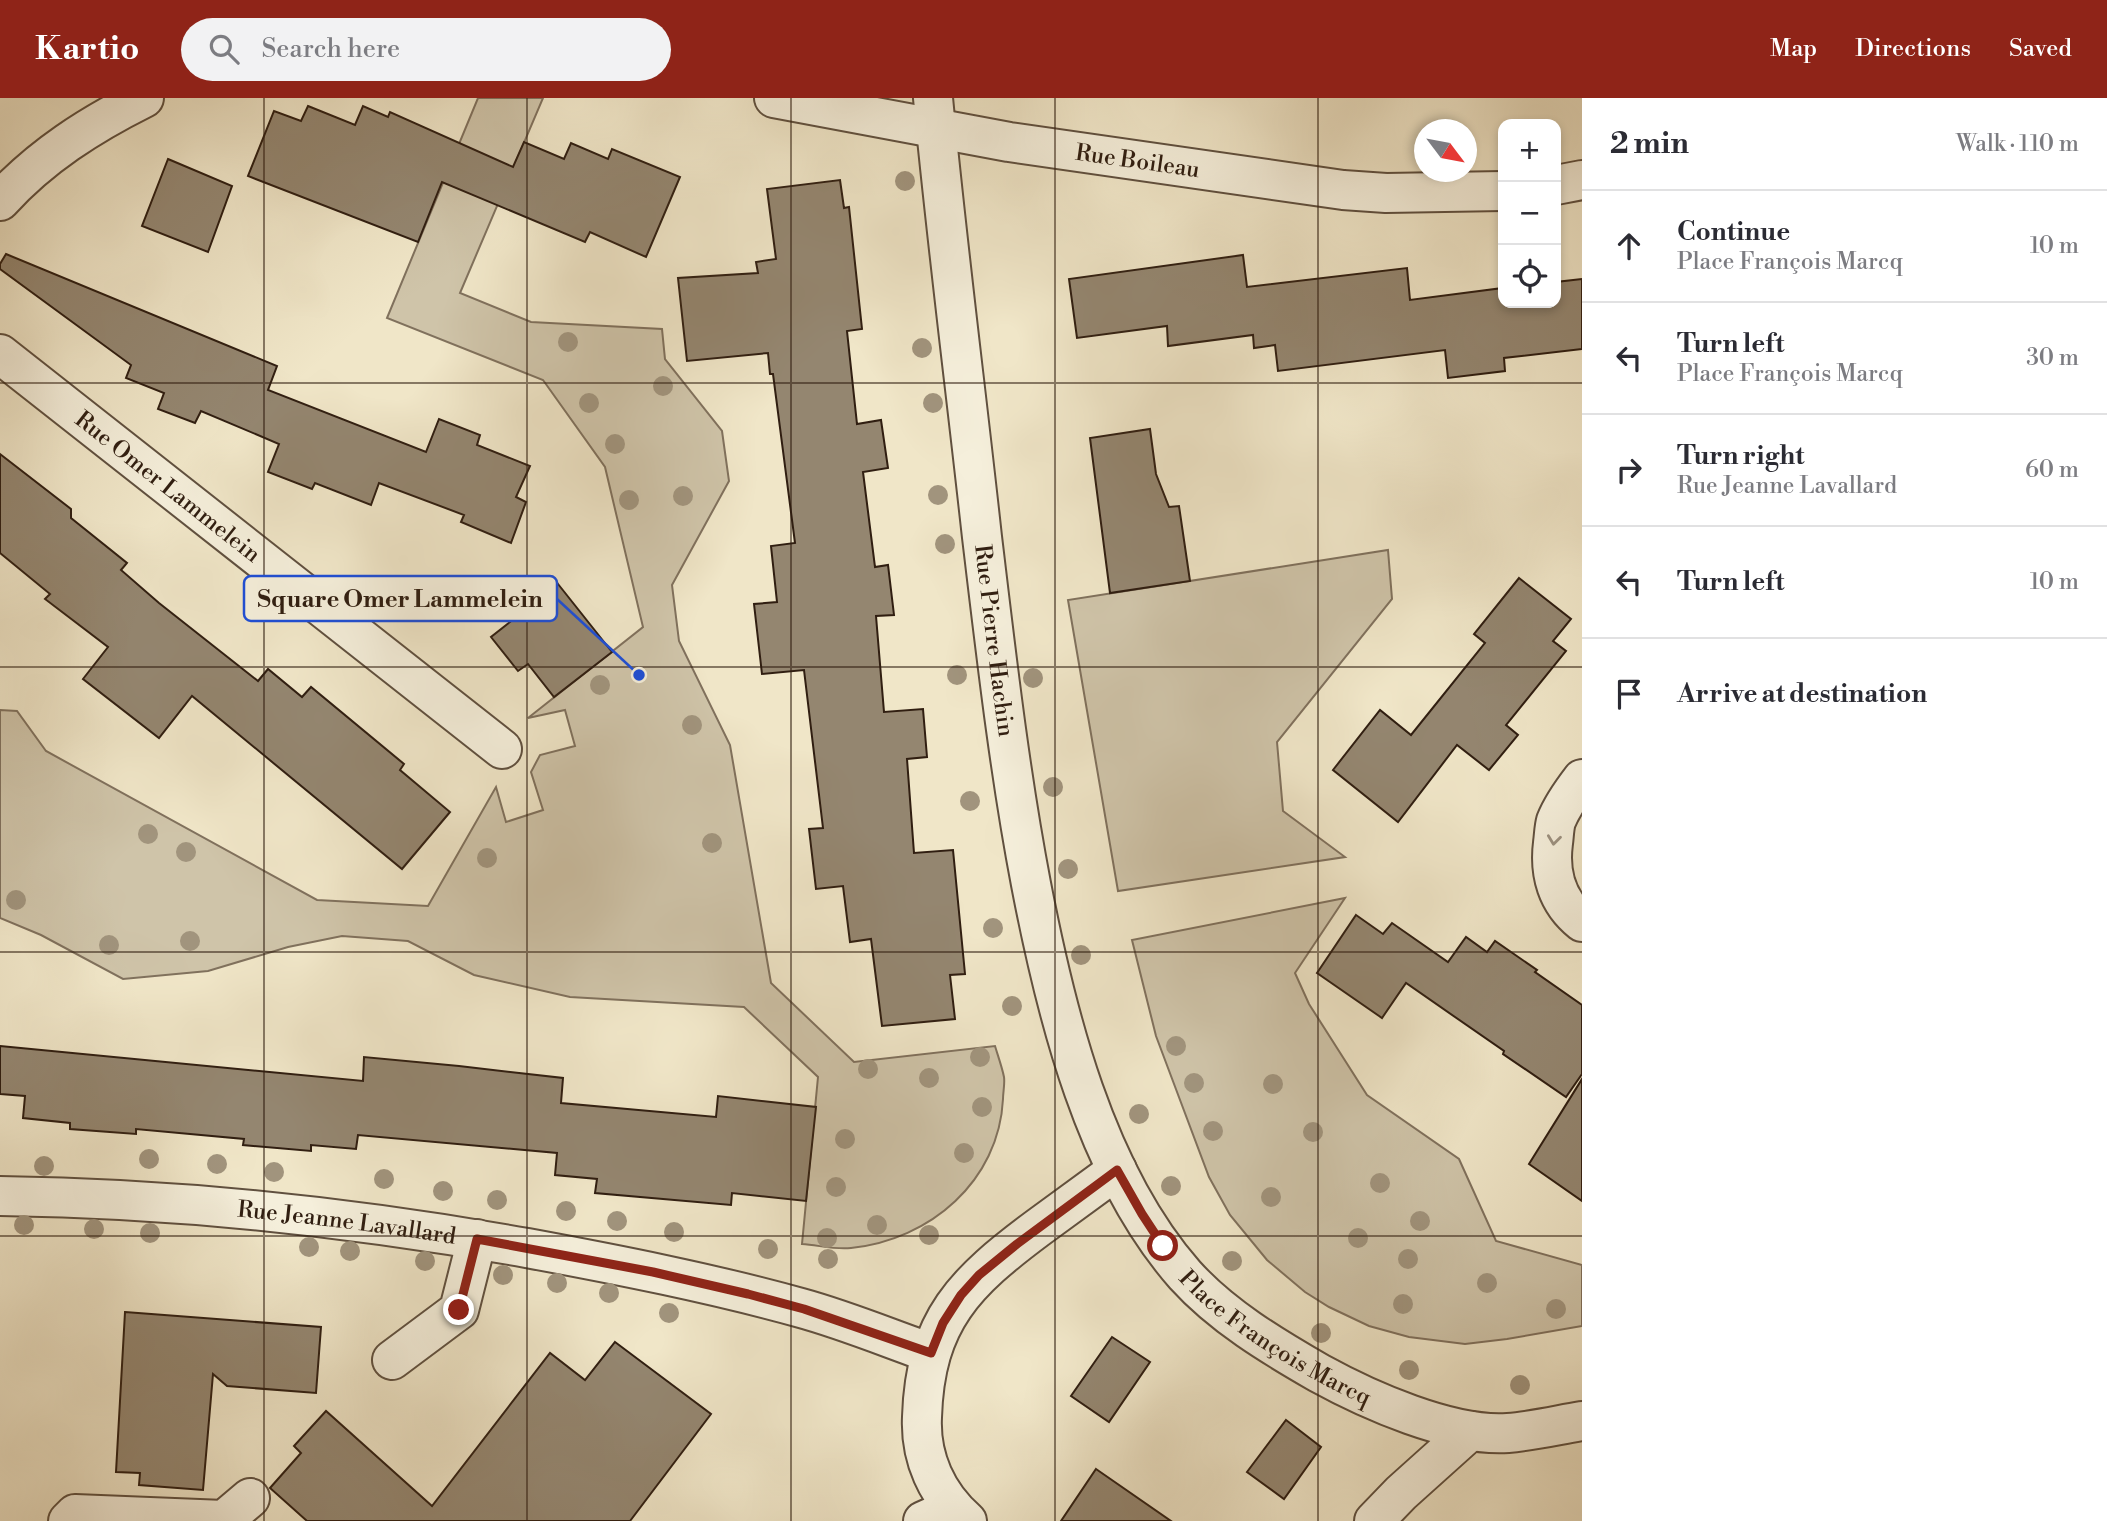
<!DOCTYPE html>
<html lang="en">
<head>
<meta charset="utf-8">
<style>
  body { margin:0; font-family:"Libre Bodoni",serif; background:#f2f2f3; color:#2b2b33 }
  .controls { position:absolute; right:21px; top:21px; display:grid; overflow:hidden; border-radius:14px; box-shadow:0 4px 10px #0003 }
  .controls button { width:63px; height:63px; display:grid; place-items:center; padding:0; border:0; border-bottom:2px solid #e1e1e2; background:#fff; color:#2b2b33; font:35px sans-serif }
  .compass { position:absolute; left:1414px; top:21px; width:63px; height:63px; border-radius:50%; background:#fff; box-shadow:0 4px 10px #0003; rotate:122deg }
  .stop { position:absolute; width:21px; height:21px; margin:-16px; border:5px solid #8f2418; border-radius:50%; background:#fff }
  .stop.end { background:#8f2418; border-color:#fff; box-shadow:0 2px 7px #0008 }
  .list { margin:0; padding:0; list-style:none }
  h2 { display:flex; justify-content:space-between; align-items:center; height:91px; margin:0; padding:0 28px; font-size:30px }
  h2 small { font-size:23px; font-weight:400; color:#7c7c81 }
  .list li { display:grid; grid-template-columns:46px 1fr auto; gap:21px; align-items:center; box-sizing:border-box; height:112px; padding:0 28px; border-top:2px solid #e1e1e2 }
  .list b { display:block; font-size:26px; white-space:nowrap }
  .list p { margin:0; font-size:23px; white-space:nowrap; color:#7c7c81 }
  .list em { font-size:23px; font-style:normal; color:#7c7c81 }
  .icon { flex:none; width:38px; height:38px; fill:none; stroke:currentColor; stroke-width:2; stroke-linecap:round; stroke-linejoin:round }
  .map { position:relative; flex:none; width:1582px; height:1423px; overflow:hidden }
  header { display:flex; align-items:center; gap:42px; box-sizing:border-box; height:98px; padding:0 35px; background:#8f2418; color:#fff }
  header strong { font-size:33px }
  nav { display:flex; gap:38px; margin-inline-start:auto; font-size:24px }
  .search { width:490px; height:63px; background:#f2f2f3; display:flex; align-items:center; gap:18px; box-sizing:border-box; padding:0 24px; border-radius:38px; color:#7c7c81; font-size:26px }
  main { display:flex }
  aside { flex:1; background:#fff }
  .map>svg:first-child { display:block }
  .green { fill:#cfc4a9; stroke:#80715d; stroke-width:2 }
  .building { fill:#948670; stroke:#301e11; stroke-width:2 }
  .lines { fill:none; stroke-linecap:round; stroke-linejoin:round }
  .minor-casing { stroke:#60503f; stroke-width:42 }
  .minor { stroke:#f5efdb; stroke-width:38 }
  .tree { fill:#a1947d }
  .oneway { stroke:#9c9180 }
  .route { stroke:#8f2418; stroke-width:9 }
  .grid { fill:none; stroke:#301e11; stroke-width:2; stroke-opacity:0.55 }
  .labels { text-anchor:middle; stroke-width:5; stroke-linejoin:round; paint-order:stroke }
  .street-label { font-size:23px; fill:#301e11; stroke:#f5efdb }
  .leader { fill:none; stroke:#1d4ed8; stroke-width:2.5 }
  .callout-dot { fill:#1d4ed8; stroke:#f5efdb; stroke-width:2.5 }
  .callout { fill:#f5efdb; stroke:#1d4ed8; stroke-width:2.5 }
  .callout-label { font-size:24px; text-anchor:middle; font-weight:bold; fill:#301e11 }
</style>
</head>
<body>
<header>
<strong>Kartio</strong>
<div class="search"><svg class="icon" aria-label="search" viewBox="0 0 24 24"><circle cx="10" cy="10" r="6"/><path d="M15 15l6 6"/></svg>Search here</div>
<nav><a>Map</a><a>Directions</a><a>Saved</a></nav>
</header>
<main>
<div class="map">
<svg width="1582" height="1423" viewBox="0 0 1582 1423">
  <rect width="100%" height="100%" fill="#f0e6c8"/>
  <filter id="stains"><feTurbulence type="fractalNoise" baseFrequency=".00286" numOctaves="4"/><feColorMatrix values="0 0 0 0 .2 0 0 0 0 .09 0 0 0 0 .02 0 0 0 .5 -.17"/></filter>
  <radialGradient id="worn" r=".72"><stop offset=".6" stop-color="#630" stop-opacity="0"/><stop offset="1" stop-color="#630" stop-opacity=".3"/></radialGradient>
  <g class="green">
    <path d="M 478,0 L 543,0 L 460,195 L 531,224 L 662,231 L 665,261 L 722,333 L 729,383 L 672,487 L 679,543 L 730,647 L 771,885 L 854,964 L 995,948 C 998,958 1002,969 1004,979 C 1005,986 1003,994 1003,1001 C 999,1083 930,1142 851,1150 C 835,1152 818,1147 802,1146 L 818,979 L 744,909 L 570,899 L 474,877 L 408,843 L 342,838 L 288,849 L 208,873 L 123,881 L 41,837 L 0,820 L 0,612 L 17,613 L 46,653 L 317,802 L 428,808 L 496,689 L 506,724 L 543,712 L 531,674 L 540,657 L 575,648 L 565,612 L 528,620 L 643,529 L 605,369 L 543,282 L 387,220 Z"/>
    <path d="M 1388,452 L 1392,501 L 1277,644 L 1283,713 L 1345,759 L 1118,793 L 1068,502 Z"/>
    <path d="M 1345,800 L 1295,875 L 1309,906 L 1367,997 L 1459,1061 L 1496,1143 L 1582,1167 L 1582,1228 L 1507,1241 L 1465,1246 L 1409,1239 L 1369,1228 L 1329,1209 L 1305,1194 L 1267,1162 L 1230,1117 L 1209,1079 L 1156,938 L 1132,842 Z"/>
  </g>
  <g class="building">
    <path d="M 308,8 L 355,27 L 363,8 L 388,19 L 390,14 L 513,69 L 524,44 L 564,61 L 571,45 L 608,61 L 612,51 L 680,79 L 646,159 L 590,134 L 585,144 L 442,84 L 418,144 L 248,78 L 274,13 L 301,23 Z"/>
    <path d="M 168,61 L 232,88 L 208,154 L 142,128 Z"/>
    <path d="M 840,82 L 844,110 L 849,109 L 862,231 L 847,233 L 857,326 L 881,322 L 888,370 L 863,374 L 875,469 L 888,467 L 894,517 L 876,518 L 884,614 L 923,611 L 927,659 L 907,661 L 914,755 L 953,752 L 965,876 L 950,877 L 955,921 L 882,928 L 871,841 L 850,844 L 843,788 L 816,791 L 809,731 L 823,730 L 804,572 L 762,576 L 754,506 L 777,504 L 771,448 L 795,445 L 773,276 L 770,276 L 768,255 L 687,263 L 678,180 L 758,175 L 756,164 L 776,161 L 767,91 Z"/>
    <path d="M 6,156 L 277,268 L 268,292 L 426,354 L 439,321 L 480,337 L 477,347 L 530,368 L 516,399 L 526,404 L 511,445 L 461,424 L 464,417 L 379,385 L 371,407 L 315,385 L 312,391 L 268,374 L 279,346 L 201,313 L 195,325 L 158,311 L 164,295 L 126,280 L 131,267 L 0,171 L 0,166 Z"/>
    <path d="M 1243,157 L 1247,189 L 1407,170 L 1410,202 L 1503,190 L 1503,205 L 1556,205 L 1556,184 L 1582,181 L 1582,251 L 1504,260 L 1505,273 L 1448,280 L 1445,252 L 1278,273 L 1275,247 L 1254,250 L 1253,237 L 1168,248 L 1167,228 L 1077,240 L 1069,181 Z"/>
    <path d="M 1150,331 L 1156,376 L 1169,409 L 1179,408 L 1190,483 L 1110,495 L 1090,340 Z"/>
    <path d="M 0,356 L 71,411 L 71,420 L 127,465 L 121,472 L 159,505 L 258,583 L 268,571 L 302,599 L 311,589 L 404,666 L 400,672 L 450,714 L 402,771 L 192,598 L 159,640 L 83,581 L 108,549 L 45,501 L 50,496 L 0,455 Z"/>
    <path d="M 1519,480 L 1571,521 L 1553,543 L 1566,553 L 1506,627 L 1518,637 L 1489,672 L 1457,647 L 1398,724 L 1333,672 L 1380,612 L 1411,637 L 1485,545 L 1474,536 Z"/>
    <path d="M 558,486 L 612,554 L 554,599 L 528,566 L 518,573 L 491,539 Z"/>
    <path d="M 1356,817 L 1383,836 L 1392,825 L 1448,864 L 1466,839 L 1487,854 L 1495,843 L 1537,872 L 1535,874 L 1582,907 L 1582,976 L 1566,999 L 1503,956 L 1504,953 L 1406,885 L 1382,920 L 1317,875 Z"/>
    <path d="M 0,948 L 363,983 L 364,959 L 459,968 L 563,980 L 561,1005 L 716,1019 L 718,998 L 816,1009 L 806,1103 L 732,1095 L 731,1107 L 595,1095 L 597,1081 L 555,1077 L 557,1055 L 358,1037 L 356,1051 L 311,1047 L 311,1053 L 243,1047 L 244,1041 L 136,1031 L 136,1036 L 70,1031 L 70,1025 L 23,1020 L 25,998 L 0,996 Z"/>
    <path d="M 1582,981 L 1582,1103 L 1529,1066 Z"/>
    <path d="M 125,1214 L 321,1229 L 316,1295 L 227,1288 L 213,1276 L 203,1392 L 139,1387 L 140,1375 L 116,1374 Z"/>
    <path d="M 1112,1239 L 1150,1264 L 1109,1324 L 1071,1298 Z"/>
    <path d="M 615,1244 L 711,1316 L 630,1423 L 307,1423 L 270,1390 L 301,1355 L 294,1348 L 326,1313 L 432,1408 L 550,1255 L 585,1282 Z"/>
    <path d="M 1286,1322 L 1321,1349 L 1284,1401 L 1247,1374 Z"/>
    <path d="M 1096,1371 L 1171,1423 L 1061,1423 Z"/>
  </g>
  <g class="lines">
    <defs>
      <g id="minor">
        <path id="s1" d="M 774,0 L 1009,44 L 1343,92 L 1386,95 L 1503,93"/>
        <path id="s2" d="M 933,0 C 947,147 966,293 982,439 C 996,555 1009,671 1031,786 C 1056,916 1095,1075 1185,1177 C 1222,1218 1272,1248 1319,1275 C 1368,1302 1451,1339 1508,1335 C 1533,1333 1558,1327 1582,1323"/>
        <path d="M 1556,87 L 1582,82"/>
        <path d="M 0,103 C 41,58 90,27 144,0"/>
        <path id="s3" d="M 0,256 L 502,651"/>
        <path d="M 1582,681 C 1572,694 1562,708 1556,723 C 1554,730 1554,738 1553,745 C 1549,776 1557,804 1582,824"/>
        <path id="s4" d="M 0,1098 C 177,1100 352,1119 527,1150 C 619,1167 711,1185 801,1210 C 845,1222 888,1240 931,1255"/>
        <path d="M 392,1262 L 459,1212 L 477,1141"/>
        <path d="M 68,1423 L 75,1416 L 224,1422 L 250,1400"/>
        <path d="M 923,1423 L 952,1410"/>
        <path d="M 967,1423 C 937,1397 920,1360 922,1319 C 925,1222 965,1184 1039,1129 C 1065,1110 1091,1091 1117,1072"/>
        <path d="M 1374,1423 L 1401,1395 L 1470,1333"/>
      </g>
    </defs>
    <use href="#minor" class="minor-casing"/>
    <use href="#minor" class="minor"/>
  </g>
  <g class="tree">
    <circle cx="905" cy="83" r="10"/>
    <circle cx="568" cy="244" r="10"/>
    <circle cx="922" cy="250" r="10"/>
    <circle cx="663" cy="288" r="10"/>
    <circle cx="589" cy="305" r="10"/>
    <circle cx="933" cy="305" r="10"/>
    <circle cx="615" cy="346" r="10"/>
    <circle cx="938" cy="397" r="10"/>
    <circle cx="683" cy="398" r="10"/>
    <circle cx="629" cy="402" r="10"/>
    <circle cx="945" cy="446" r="10"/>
    <circle cx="957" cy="577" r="10"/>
    <circle cx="1033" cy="580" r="10"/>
    <circle cx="600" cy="587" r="10"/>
    <circle cx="692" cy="627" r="10"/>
    <circle cx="1053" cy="689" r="10"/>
    <circle cx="970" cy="703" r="10"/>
    <circle cx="148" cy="736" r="10"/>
    <circle cx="712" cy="745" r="10"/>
    <circle cx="186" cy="754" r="10"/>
    <circle cx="487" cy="760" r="10"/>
    <circle cx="1068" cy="771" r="10"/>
    <circle cx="16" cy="802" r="10"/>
    <circle cx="993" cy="830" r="10"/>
    <circle cx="190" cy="843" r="10"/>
    <circle cx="109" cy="847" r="10"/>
    <circle cx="1081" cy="857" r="10"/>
    <circle cx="1012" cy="908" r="10"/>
    <circle cx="1176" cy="948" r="10"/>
    <circle cx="980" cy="959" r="10"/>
    <circle cx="868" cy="971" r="10"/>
    <circle cx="929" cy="980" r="10"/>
    <circle cx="1194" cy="985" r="10"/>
    <circle cx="1273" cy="986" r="10"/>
    <circle cx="982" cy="1009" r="10"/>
    <circle cx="1139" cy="1016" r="10"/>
    <circle cx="1213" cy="1033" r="10"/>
    <circle cx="1313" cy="1034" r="10"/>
    <circle cx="845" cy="1041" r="10"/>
    <circle cx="964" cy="1055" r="10"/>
    <circle cx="149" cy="1061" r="10"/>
    <circle cx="217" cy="1066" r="10"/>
    <circle cx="44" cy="1068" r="10"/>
    <circle cx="274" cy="1074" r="10"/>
    <circle cx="384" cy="1081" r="10"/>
    <circle cx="1380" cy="1085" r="10"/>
    <circle cx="1171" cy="1088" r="10"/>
    <circle cx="836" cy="1089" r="10"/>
    <circle cx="443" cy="1093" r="10"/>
    <circle cx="1271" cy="1099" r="10"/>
    <circle cx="497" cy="1102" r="10"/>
    <circle cx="566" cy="1113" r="10"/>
    <circle cx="617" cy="1123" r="10"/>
    <circle cx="1420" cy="1123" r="10"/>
    <circle cx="24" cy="1127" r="10"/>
    <circle cx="877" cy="1127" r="10"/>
    <circle cx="94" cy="1131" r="10"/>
    <circle cx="674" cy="1134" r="10"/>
    <circle cx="150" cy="1135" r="10"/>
    <circle cx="929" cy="1137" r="10"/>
    <circle cx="827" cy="1140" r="10"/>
    <circle cx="1358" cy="1140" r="10"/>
    <circle cx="309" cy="1149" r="10"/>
    <circle cx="768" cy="1151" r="10"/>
    <circle cx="350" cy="1153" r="10"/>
    <circle cx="828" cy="1161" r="10"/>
    <circle cx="1408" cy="1161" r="10"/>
    <circle cx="425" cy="1163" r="10"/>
    <circle cx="1232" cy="1163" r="10"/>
    <circle cx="503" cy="1177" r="10"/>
    <circle cx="557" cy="1185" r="10"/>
    <circle cx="1487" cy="1185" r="10"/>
    <circle cx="609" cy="1195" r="10"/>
    <circle cx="1403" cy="1206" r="10"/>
    <circle cx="1556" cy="1211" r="10"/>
    <circle cx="669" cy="1215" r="10"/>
    <circle cx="1321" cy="1235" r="10"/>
    <circle cx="1409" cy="1272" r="10"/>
    <circle cx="1520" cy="1287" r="10"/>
  </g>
  <defs><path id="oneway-chevron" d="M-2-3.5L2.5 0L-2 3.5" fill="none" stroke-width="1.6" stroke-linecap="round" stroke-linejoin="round" transform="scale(1.75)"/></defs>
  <use class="oneway" href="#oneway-chevron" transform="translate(1554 742) rotate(97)"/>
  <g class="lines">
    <path class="route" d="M 459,1212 L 477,1141 L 653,1174 L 748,1196 L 804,1211 L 931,1255 L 943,1225 L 961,1197 L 979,1177 L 1017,1146 L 1117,1072 L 1142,1116 L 1163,1148"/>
  </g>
  <path class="grid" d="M 264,0 L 264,1423M 527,0 L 527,1423M 791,0 L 791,1423M 1055,0 L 1055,1423M 1318,0 L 1318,1423M 0,285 L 1582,285M 0,569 L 1582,569M 0,854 L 1582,854M 0,1138 L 1582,1138"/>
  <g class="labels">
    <g class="street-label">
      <text dy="8" stroke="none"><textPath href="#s1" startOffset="369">Rue Boileau</textPath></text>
      <text dy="8" stroke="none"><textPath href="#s3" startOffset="214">Rue Omer Lammelein</textPath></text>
      <text dy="8" stroke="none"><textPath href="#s2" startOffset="546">Rue Pierre Hachin</textPath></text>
      <text dy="8" stroke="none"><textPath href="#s4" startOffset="348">Rue Jeanne Lavallard</textPath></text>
      <text dy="8" stroke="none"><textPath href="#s2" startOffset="1328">Place François Marcq</textPath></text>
    </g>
  </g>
  <path class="leader" d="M639 577L557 501"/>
  <circle class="callout-dot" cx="639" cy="577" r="7"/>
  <rect class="callout" x="244" y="478" width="313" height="45" rx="7"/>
  <g class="callout-label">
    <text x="400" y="509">Square Omer Lammelein</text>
  </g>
  <rect width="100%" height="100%" filter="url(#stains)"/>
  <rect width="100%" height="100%" fill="url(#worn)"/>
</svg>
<div class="controls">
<button>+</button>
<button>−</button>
<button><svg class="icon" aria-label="locate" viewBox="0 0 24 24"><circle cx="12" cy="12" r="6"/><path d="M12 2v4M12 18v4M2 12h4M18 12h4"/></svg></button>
</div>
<svg class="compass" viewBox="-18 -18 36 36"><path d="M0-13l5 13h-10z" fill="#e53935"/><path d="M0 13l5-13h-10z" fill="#7c7c81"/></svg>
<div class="stop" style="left:1163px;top:1148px"></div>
<div class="stop end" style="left:459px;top:1212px"></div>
</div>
<aside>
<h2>2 min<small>Walk · 110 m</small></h2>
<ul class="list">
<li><svg class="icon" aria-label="ahead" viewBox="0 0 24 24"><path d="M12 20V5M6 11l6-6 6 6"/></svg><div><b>Continue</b><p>Place François Marcq</p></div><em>10 m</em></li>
<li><svg class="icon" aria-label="left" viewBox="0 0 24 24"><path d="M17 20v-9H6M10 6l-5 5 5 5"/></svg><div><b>Turn left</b><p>Place François Marcq</p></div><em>30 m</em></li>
<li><svg class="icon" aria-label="right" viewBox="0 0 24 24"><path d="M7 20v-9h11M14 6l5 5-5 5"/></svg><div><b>Turn right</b><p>Rue Jeanne Lavallard</p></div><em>60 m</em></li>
<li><svg class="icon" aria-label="left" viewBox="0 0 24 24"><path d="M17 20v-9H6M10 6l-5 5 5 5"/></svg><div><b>Turn left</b></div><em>10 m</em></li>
<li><svg class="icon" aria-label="arrive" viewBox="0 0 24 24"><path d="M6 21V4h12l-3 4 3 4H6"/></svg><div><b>Arrive at destination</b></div></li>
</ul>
</aside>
</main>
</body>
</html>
